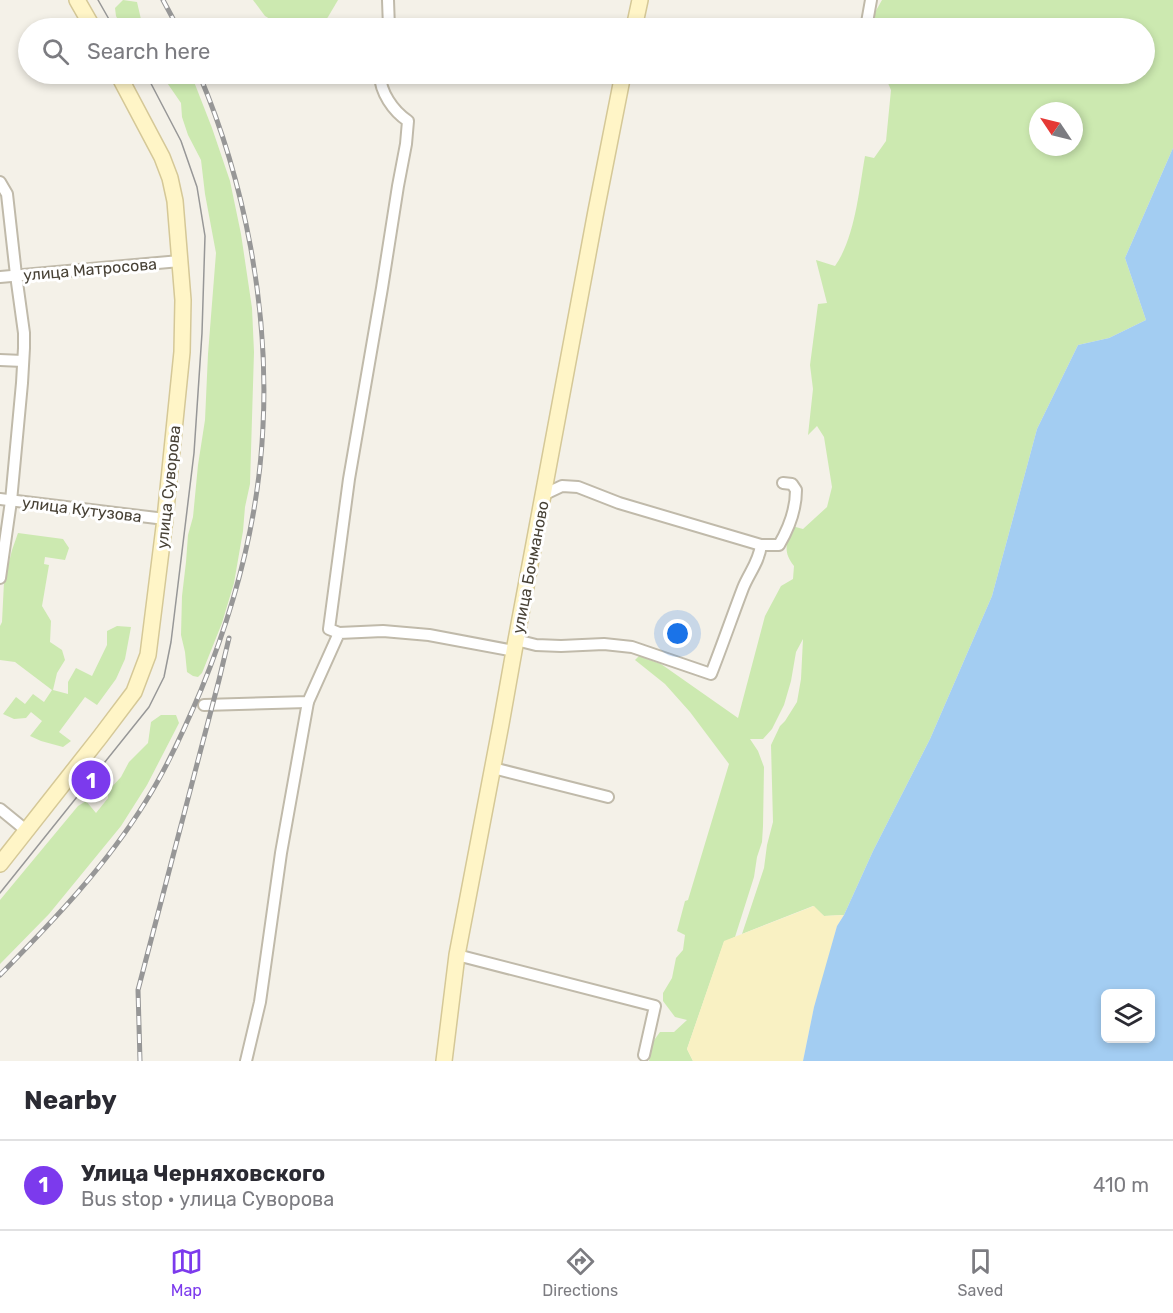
<!DOCTYPE html>
<html lang="en">
<head>
<meta charset="utf-8">
<style>
  body { margin:0; font-family:Rubik,sans-serif; background:#f2f2f3; color:#2b2b33 }
  .controls { position:absolute; right:18px; bottom:18px; display:grid; overflow:hidden; border-radius:9px; box-shadow:0 3px 9px #0003 }
  .controls button { width:54px; height:54px; display:grid; place-items:center; padding:0; border:0; border-bottom:2px solid #e1e1e2; background:#fff; color:#2b2b33; font:30px sans-serif }
  .compass { position:absolute; left:1029px; top:102px; width:54px; height:54px; border-radius:50%; background:#fff; box-shadow:0 3px 9px #0003; rotate:305deg }
  .you { position:absolute; left:678px; top:634px; width:21px; height:21px; margin:-15px; border:4px solid #fff; border-radius:50%; background:#1a73e8; box-shadow:0 0 0 9px #1a73e833 }
  .badge { display:grid; place-items:center; width:39px; height:39px; border-radius:50%; background:#7c3aed; color:#fff; font-size:20px; font-weight:700 }
  .pin { position:absolute; translate:-50% -50%; border:3px solid #fff; box-shadow:0 2px 6px #0006 }
  .list { margin:0; padding:0; list-style:none }
  h2 { display:flex; justify-content:space-between; align-items:center; height:78px; margin:0; padding:0 24px; font-size:26px }
  h2 small { font-size:20px; font-weight:400; color:#7c7c81 }
  .list li { display:grid; grid-template-columns:39px 1fr auto; gap:18px; align-items:center; box-sizing:border-box; height:90px; padding:0 24px; border-top:2px solid #e1e1e2 }
  .list b { display:block; font-size:22px; white-space:nowrap }
  .list p { margin:0; font-size:20px; white-space:nowrap; color:#7c7c81 }
  .list em { font-size:20px; font-style:normal; color:#7c7c81 }
  .icon { flex:none; width:33px; height:33px; fill:none; stroke:currentColor; stroke-width:2; stroke-linecap:round; stroke-linejoin:round }
  .map { position:relative; flex:none; width:1173px; height:1061px; overflow:hidden }
  .search { position:absolute; background:#fff; box-shadow:0 3px 9px #0003; left:18px; right:18px; top:18px; height:66px; display:flex; align-items:center; gap:15px; box-sizing:border-box; padding:0 21px; border-radius:33px; color:#7c7c81; font-size:22px }
  .sheet { height:168px; background:#fff }
  nav { display:flex; justify-content:space-around; align-items:center; box-sizing:border-box; height:84px; border-top:2px solid #e1e1e2; background:#fff; font-size:16px; color:#7c7c81 }
  nav a { display:grid; justify-items:center; gap:3px }
  nav .on { color:#7c3aed }
  .map>svg:first-child { display:block }
  .green { fill:#cce9b0; fill-rule:evenodd }
  .sand { fill:#f9f1c3 }
  .water { fill:#a3cdf2; fill-rule:evenodd }
  .lines { fill:none; stroke-linecap:round; stroke-linejoin:round }
  .street-casing { stroke:#c0baaa; stroke-width:14 }
  .secondary-casing { stroke:#d5c897; stroke-width:18 }
  .street { stroke:#fff; stroke-width:10 }
  .secondary { stroke:#fff5c7; stroke-width:15 }
  .tram { stroke:#979797; stroke-width:1.5 }
  .rail-casing { stroke:#979797; stroke-width:5 }
  .rail { stroke:#fff; stroke-width:3; stroke-dasharray:9; stroke-linecap:butt }
  .labels { text-anchor:middle; stroke-width:6; stroke-linejoin:round; paint-order:stroke }
  .street-label { font-size:16px; fill:#484236; stroke:#fff }
</style>
</head>
<body>
<div class="map">
<svg width="1173" height="1061" viewBox="0 0 1173 1061">
  <rect width="100%" height="100%" fill="#f4f1e8"/>
  <g class="green">
    <path d="M 123,0 L 137,2 L 143,28 L 122,28 L 116,16 L 115,8 Z"/>
    <path d="M 253,0 L 338,0 L 328,17 L 319,28 L 285,28 L 265,16 Z"/>
    <path d="M 882,0 L 1173,0 L 1173,148 L 1125,258 L 1146,320 L 1109,338 L 1078,345 L 1037,429 L 992,596 L 930,739 L 873,851 L 844,915 L 824,916 L 813,906 L 742,934 L 764,868 L 767,845 L 773,822 L 771,745 L 780,726 L 785,721 L 797,702 L 801,679 L 803,639 L 796,652 L 791,681 L 784,705 L 772,729 L 763,739 L 750,739 L 758,751 L 764,767 L 763,826 L 762,842 L 757,857 L 754,877 L 735,937 L 724,942 L 687,1049 L 693,1061 L 649,1061 L 652,1043 L 660,1032 L 674,1032 L 687,1020 L 675,1017 L 663,1001 L 663,993 L 672,978 L 676,958 L 683,950 L 685,935 L 677,931 L 685,901 L 688,900 L 729,764 L 690,712 L 665,684 L 635,660 L 639,656 L 661,664 L 738,718 L 765,616 L 781,586 L 793,579 L 794,566 C 782,551 787,543 792,526 L 803,529 L 827,507 L 832,487 L 824,437 L 817,426 L 808,435 L 813,389 L 810,365 L 818,304 L 827,303 L 816,260 L 835,266 C 855,238 859,190 865,156 L 874,158 L 886,141 L 891,90 L 884,74 L 1144,74 L 1144,28 L 869,28 L 869,23 ZM 1038,111 L 1074,111 L 1074,147 L 1038,147 Z"/>
    <path d="M 161,74 L 191,74 L 212,128 L 230,181 L 241,234 L 252,308 L 254,352 L 250,484 L 245,507 L 243,531 L 234,583 L 222,623 L 202,673 L 198,677 L 193,676 L 187,672 L 185,652 L 181,635 L 182,596 L 186,562 L 188,535 L 193,517 L 198,465 L 205,420 L 208,354 L 216,253 L 205,194 L 201,160 L 188,135 L 182,117 L 181,103 Z"/>
    <path d="M 18,533 L 63,539 L 69,548 L 65,560 L 45,557 L 44,564 L 49,565 L 42,606 L 51,621 L 50,642 L 62,650 L 65,660 L 57,673 L 53,690 L 68,694 L 68,682 L 76,668 L 92,676 L 107,645 L 107,631 L 117,626 L 131,627 L 125,659 L 116,679 L 97,705 L 85,697 L 59,732 L 71,741 L 63,747 L 41,741 L 30,736 L 42,721 L 31,712 L 26,718 L 14,719 L 3,714 L 16,697 L 25,704 L 33,694 L 44,702 L 52,690 L 15,662 L 0,660 L 0,626 L 2,622 L 4,582 L 12,550 Z"/>
    <path d="M 161,715 L 176,715 L 179,723 L 147,785 L 121,826 L 49,914 L 0,964 L 0,900 L 78,806 L 86,801 L 96,813 L 108,798 L 108,791 L 121,777 L 129,762 L 148,743 L 151,722 Z"/>
  </g>
  <path class="sand" d="M 814,906 L 824,916 L 844,915 L 837,926 L 831,948 L 825,972 L 814,1007 L 803,1061 L 693,1061 L 687,1049 L 724,941 Z"/>
  <path class="water" d="M 1173,148 L 1173,1061 L 803,1061 L 814,1007 L 837,926 L 844,915 L 873,851 L 930,739 L 992,596 L 1037,429 L 1078,345 L 1109,338 L 1146,320 L 1125,258 ZM 1106,994 L 1150,994 L 1150,1038 L 1106,1038 Z"/>
  <g class="lines">
    <defs>
      <g id="street">
        <path d="M 388,0 L 389,28"/>
        <path d="M 866,28 L 871,0"/>
        <path d="M 735,74 L 806,77 L 817,74"/>
        <path d="M 0,182 L 7,194 L 16,275 L 24,333 L 24,348 L 22,383 L 11,501 L 0,578"/>
        <path d="M 0,277 L 180,261"/>
        <path d="M 0,360 L 23,361"/>
        <path d="M 0,499 L 165,519"/>
        <path d="M 761,545 L 779,545 C 789,528 796,510 796,490 L 792,484 L 783,483"/>
        <path d="M 339,633 L 329,629 L 349,479 L 382,288 L 398,186 L 406,144 L 408,121 C 393,111 380,92 380,74"/>
        <path d="M 516,640 L 536,645 L 561,646 L 604,644 L 632,647 L 711,674 C 722,646 732,617 743,588 C 749,573 759,562 761,545 L 619,503 L 578,487 L 562,486 L 543,495"/>
        <path d="M 204,705 L 308,702 L 339,633 L 383,631 L 429,635 L 514,651"/>
        <path d="M 493,768 L 608,797"/>
        <path d="M 0,809 L 27,831"/>
        <path d="M 457,955 L 655,1006 L 644,1055"/>
        <path d="M 246,1061 L 260,1002 L 281,853 L 308,702"/>
      </g>
      <g id="secondary">
        <path d="M 77,0 L 93,28"/>
        <path d="M 634,28 L 640,0"/>
        <path d="M 0,864 L 100,737 L 134,692 L 148,655 L 165,519 L 182,352 L 183,300 L 175,201 L 170,178 L 162,157 L 118,74"/>
        <path d="M 444,1061 L 457,955 L 501,724 L 514,651 L 596,211 L 623,74"/>
      </g>
    </defs>
    <use href="#street" class="street-casing"/>
    <use href="#secondary" class="secondary-casing"/>
    <use href="#street" class="street"/>
    <use href="#secondary" class="secondary"/>
    <g class="tram">
      <path d="M 98,0 L 114,28"/>
      <path d="M 0,893 L 149,707 L 164,677 L 171,642 L 194,453 L 202,333 L 205,236 L 197,187 L 181,141 L 146,74"/>
    </g>
    <defs>
      <g id="rail">
        <path d="M 163,0 L 178,28"/>
        <path d="M 0,975 C 53,921 106,866 146,801 C 168,766 185,728 201,690 C 235,607 259,517 263,426 C 269,309 245,182 199,74"/>
        <path d="M 140,1061 L 138,990 L 219,680 L 229,638"/>
      </g>
    </defs>
    <use href="#rail" class="rail-casing"/>
    <use href="#rail" class="rail"/>
  </g>
  <g class="labels">
    <g class="street-label">
      <text transform="translate(90 269) rotate(-5)" y="6">улица Матросова</text>
      <text transform="translate(168 487) rotate(-84)" y="6">улица Суворова</text>
      <text transform="translate(82 509) rotate(7)" y="6">улица Кутузова</text>
      <text transform="translate(530 567) rotate(-79)" y="6">улица Бочманово</text>
    </g>
  </g>
</svg>
<div class="controls">
<button><svg class="icon" aria-label="layers" viewBox="0 0 24 24"><path d="M12 4l9 5-9 5-9-5zM3 14l9 5 9-5"/></svg></button>
</div>
<svg class="compass" viewBox="-18 -18 36 36"><path d="M0-13l5 13h-10z" fill="#e53935"/><path d="M0 13l5-13h-10z" fill="#7c7c81"/></svg>
<div class="you"></div>
<div class="pin badge" style="left:91px;top:780px">1</div>
<div class="search"><svg class="icon" aria-label="search" viewBox="0 0 24 24"><circle cx="10" cy="10" r="6"/><path d="M15 15l6 6"/></svg>Search here</div>
</div>
<section class="sheet">
<h2>Nearby<small></small></h2>
<ul class="list">
<li><span class="badge">1</span><div><b>Улица Черняховского</b><p>Bus stop · улица Суворова</p></div><em>410 m</em></li>
</ul>
</section>
<nav>
<a class="on"><svg class="icon" aria-label="map" viewBox="0 0 24 24"><path d="M3 6l6-2 6 2 6-2v14l-6 2-6-2-6 2zM9 4v14M15 6v14"/></svg>Map</a>
<a><svg class="icon" aria-label="directions" viewBox="0 0 24 24"><path d="M12 3l9 9-9 9-9-9zM9 14v-3h6M13 9l2 2-2 2"/></svg>Directions</a>
<a><svg class="icon" aria-label="saved" viewBox="0 0 24 24"><path d="M7 4h10v16l-5-4-5 4z"/></svg>Saved</a>
</nav>
</body>
</html>
